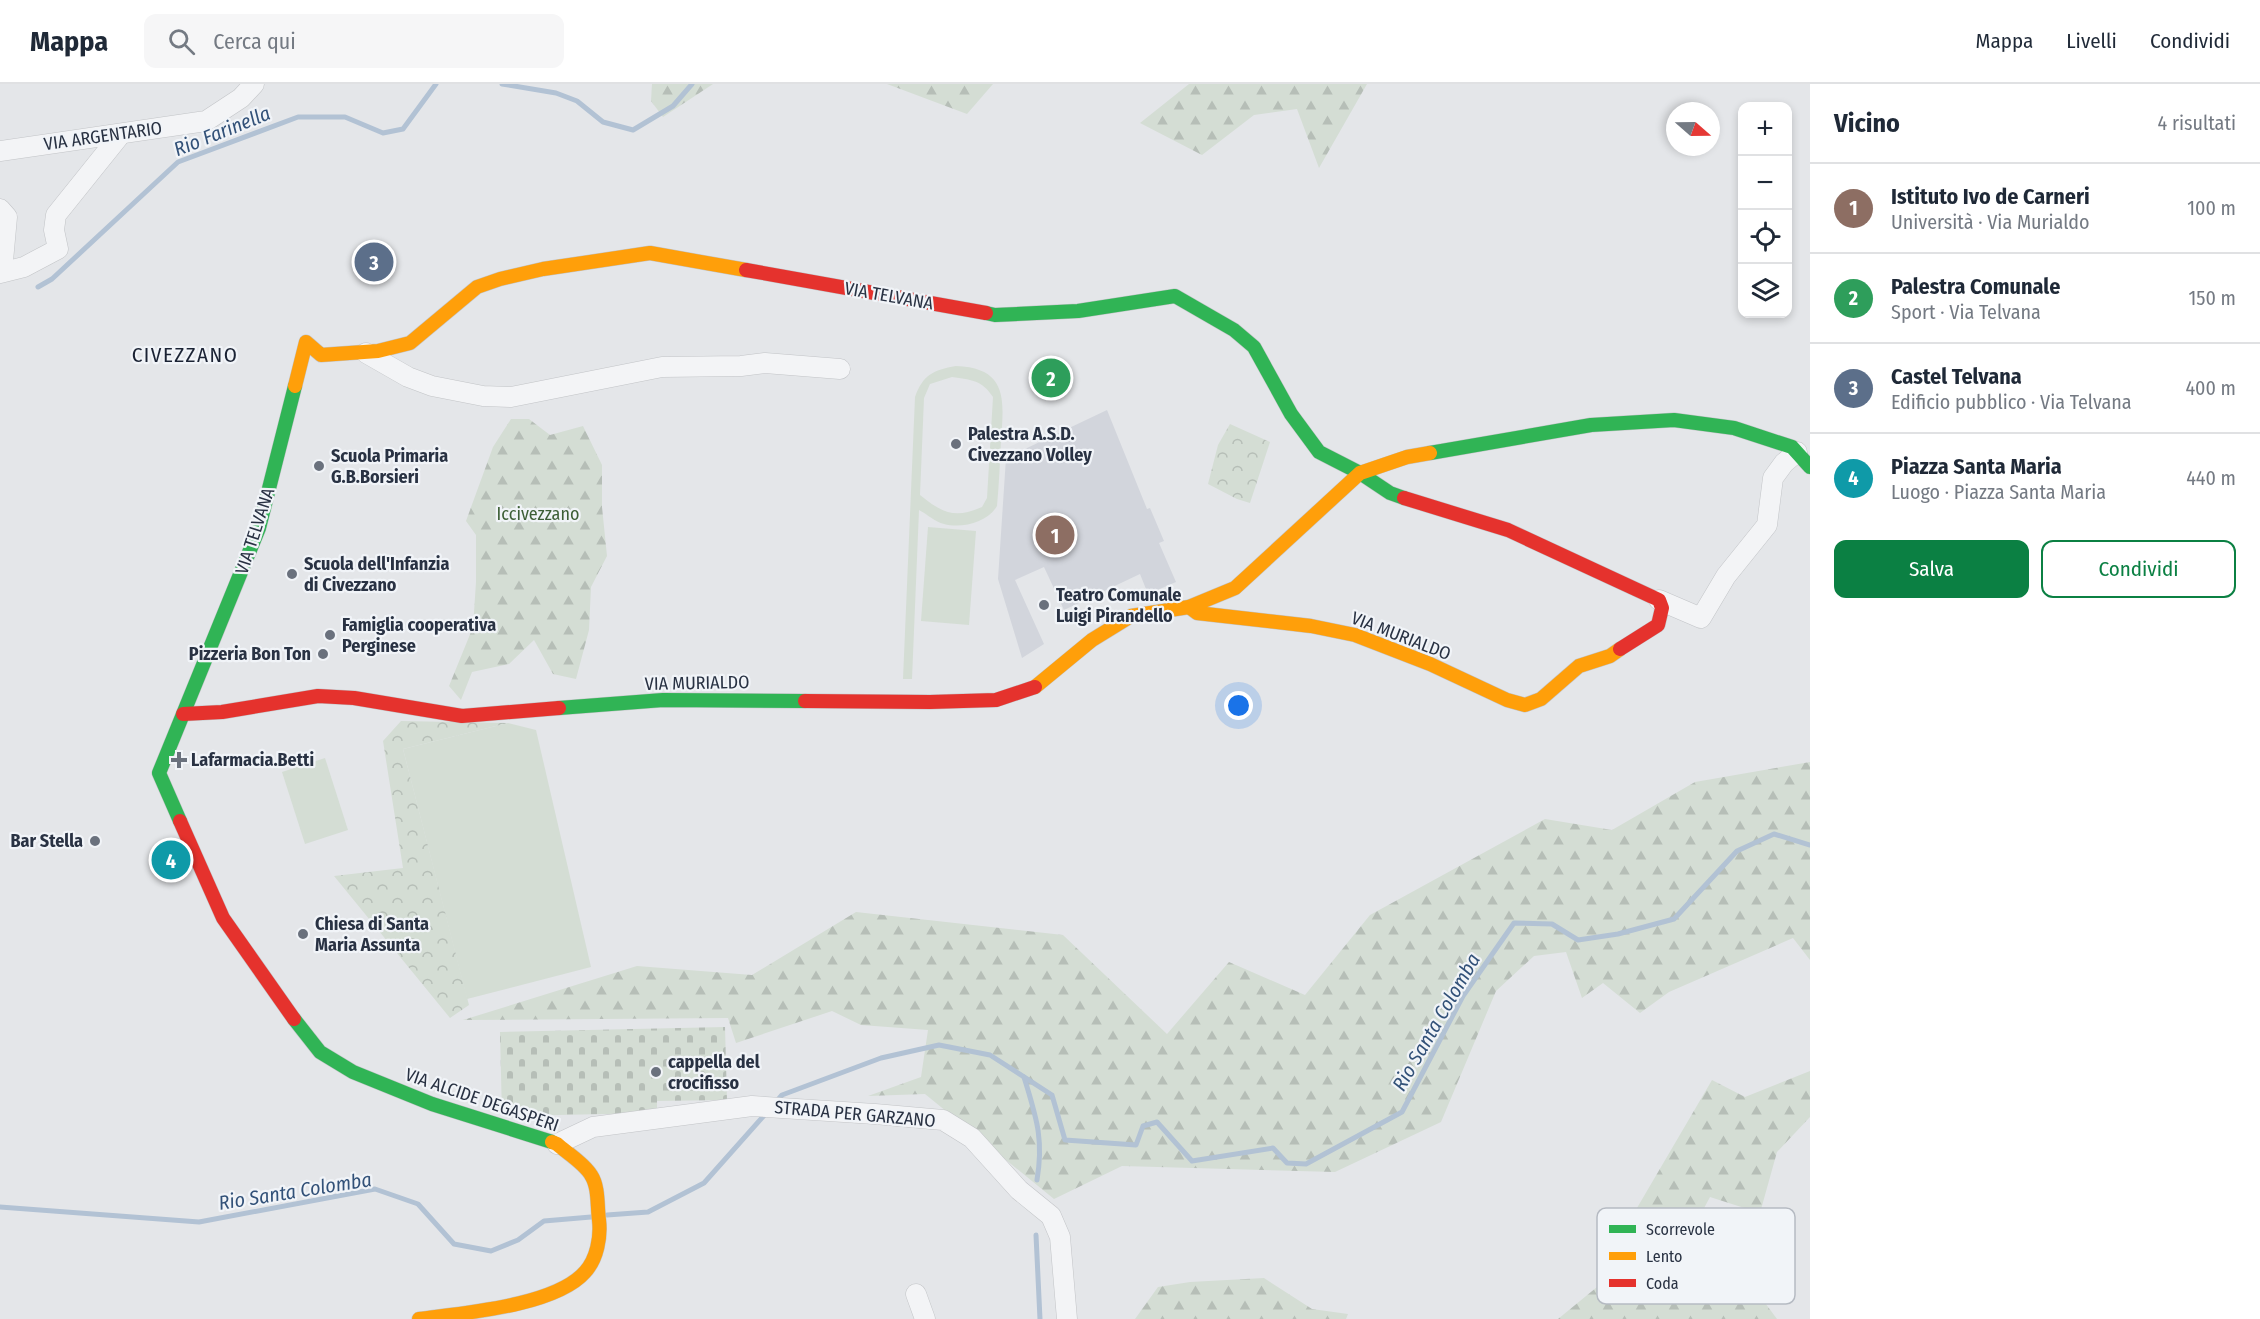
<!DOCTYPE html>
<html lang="it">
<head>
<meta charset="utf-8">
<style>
  body { margin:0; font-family:"Fira Sans Condensed",sans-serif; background:#f6f6f7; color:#1f2937 }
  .controls { position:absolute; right:18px; top:18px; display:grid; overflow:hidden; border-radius:12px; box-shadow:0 3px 9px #0003 }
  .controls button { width:54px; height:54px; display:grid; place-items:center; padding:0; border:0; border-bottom:2px solid #e0e1e3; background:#fff; color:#1f2937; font:30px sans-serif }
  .compass { position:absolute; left:1666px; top:18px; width:54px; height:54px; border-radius:50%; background:#fff; box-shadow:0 3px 9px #0003; rotate:110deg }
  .you { position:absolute; left:1239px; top:622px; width:21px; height:21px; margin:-15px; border:4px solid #fff; border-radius:50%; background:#1a73e8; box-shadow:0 0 0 9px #1a73e833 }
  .badge { display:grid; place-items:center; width:39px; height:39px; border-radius:50%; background:#0b8043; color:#fff; font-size:20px; font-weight:700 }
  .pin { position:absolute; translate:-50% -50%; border:3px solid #fff; box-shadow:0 2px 6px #0006 }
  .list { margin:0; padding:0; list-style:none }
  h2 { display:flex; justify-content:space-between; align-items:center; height:78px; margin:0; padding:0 24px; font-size:26px }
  h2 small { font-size:20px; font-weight:400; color:#747a83 }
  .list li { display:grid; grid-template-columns:39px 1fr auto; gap:18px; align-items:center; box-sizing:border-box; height:90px; padding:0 24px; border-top:2px solid #e0e1e3 }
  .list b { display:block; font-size:22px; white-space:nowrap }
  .list p { margin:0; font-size:20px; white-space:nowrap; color:#747a83 }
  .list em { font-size:20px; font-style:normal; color:#747a83 }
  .actions { display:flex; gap:12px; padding:18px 24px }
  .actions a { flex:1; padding:14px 0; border:2px solid #0b8043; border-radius:12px; text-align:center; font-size:21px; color:#0b8043 }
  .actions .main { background:#0b8043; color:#fff }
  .icon { flex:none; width:33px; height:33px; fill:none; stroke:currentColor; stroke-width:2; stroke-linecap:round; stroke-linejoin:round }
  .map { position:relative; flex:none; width:1810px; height:1235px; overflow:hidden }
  header { display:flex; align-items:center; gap:36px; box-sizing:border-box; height:84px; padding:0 30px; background:#fff; border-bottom:2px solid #e0e1e3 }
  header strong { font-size:28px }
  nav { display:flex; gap:33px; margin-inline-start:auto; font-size:21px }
  .search { width:420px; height:54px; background:#f6f6f7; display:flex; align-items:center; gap:15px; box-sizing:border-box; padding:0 21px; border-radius:12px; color:#747a83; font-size:22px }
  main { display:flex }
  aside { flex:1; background:#fff }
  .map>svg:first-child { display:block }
  .built { fill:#d2d5dc }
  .grass { fill:#d4ddd4; fill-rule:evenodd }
  .forest { fill:url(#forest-firs) }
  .cemetery { fill:url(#cemetery-stones) }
  .park { fill:url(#park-crowns) }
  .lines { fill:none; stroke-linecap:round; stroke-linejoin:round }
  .stream { stroke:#b2c2d4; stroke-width:5 }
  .street-casing { stroke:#c2c4c7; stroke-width:21 }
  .fast-casing { stroke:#c2c4c7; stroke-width:15 }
  .slow-casing { stroke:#c2c4c7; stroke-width:15 }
  .jam-casing { stroke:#c2c4c7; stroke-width:15 }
  .street { stroke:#f3f4f6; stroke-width:20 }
  .fast { stroke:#30b455; stroke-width:14 }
  .slow { stroke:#ff9f0a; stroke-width:14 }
  .jam { stroke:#e5322d; stroke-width:14 }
  .poi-dot { fill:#6a717d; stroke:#f1f4f8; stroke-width:2 }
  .labels { text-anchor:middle; stroke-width:4.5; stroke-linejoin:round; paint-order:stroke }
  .street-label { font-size:18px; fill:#293243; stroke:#f1f4f8 }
  .poi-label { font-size:18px; font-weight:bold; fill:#293243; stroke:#f1f4f8; text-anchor:start }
  .park-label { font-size:18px; fill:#3d5f36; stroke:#f1f4f8 }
  .water-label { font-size:20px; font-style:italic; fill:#325178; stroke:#f1f4f8 }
  .quarter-label { font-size:21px; letter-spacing:1.5px; fill:#1b2334; stroke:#f1f4f8 }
  .key { fill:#f1f4f8; stroke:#b5bac2; stroke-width:1.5 }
  .key-label { font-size:16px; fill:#293243 }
</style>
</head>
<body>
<header>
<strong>Mappa</strong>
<div class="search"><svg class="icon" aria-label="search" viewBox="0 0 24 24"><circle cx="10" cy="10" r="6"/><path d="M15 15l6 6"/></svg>Cerca qui</div>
<nav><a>Mappa</a><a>Livelli</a><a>Condividi</a></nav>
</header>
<main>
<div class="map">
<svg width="1810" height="1235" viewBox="0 0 1810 1235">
  <defs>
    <pattern id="forest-firs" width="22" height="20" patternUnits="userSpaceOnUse" patternTransform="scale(1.5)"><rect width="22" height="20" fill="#d4ddd4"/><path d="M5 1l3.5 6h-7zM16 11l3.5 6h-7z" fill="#b6beb7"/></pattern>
    <pattern id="cemetery-stones" width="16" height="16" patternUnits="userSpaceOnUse" patternTransform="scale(1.5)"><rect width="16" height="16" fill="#d4ddd4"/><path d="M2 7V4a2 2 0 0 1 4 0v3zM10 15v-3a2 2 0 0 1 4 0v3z" fill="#b6beb7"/></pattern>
    <pattern id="park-crowns" width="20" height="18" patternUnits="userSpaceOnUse" patternTransform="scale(1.5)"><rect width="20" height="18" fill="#d4ddd4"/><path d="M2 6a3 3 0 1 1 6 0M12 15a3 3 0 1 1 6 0" fill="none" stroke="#b6beb7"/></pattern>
  </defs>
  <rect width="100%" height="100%" fill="#e4e6e9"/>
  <path class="built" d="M 1107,326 L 1147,425 L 1150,424 L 1164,457 L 1159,459 L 1176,498 L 1148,510 L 1140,490 L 1064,526 L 1044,483 L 1015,496 L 1044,560 L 1022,574 L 998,495 L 1006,374 Z"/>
  <g class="grass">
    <path d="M 956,282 C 1008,284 1004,316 1001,356 C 1000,378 999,400 997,422 C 988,438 962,445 944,440 C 935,438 927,430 919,426 L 912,595 L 903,595 L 915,313 C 923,291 933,286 956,282 ZM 952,293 C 972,296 982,296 993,313 L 987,414 L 982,423 C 955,435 942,429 920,411 L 924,314 L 930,300 Z"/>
    <path d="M 928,443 L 976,447 L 969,541 L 921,537 Z"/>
    <path d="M 508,639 L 536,646 L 591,883 L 467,915 L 403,665 Z"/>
    <path d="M 325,674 L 348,746 L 305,760 L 282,688 Z"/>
  </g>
  <g class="forest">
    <path d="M 652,0 L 713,0 L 663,33 L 651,17 Z"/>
    <path d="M 887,0 L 993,0 L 967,30 Z"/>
    <path d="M 1189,0 L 1367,0 L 1319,84 L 1297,25 L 1254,31 L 1202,71 L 1140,39 Z"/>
    <path d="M 511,335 L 529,335 L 550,351 L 583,342 L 602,381 L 602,423 L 607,472 L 591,503 L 589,546 L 576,595 L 553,590 L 534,556 L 509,580 L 472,588 L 461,616 L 449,602 L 473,543 L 476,498 L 476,451 L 466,437 L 493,363 Z"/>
    <path d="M 1810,678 L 1810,876 L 1793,854 L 1669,908 L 1640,929 L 1603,899 L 1582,914 L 1566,868 L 1534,872 L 1496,907 L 1441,1038 L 1335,1088 L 1122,1082 L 1054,1115 L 925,1010 L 868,1012 L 921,993 L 928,946 L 861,941 L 832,927 L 736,959 L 728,934 L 463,936 L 637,882 L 752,891 L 856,828 L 1063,851 L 1167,950 L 1229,878 L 1305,911 L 1370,831 L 1545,735 L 1612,746 L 1695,698 Z"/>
    <path d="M 1810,987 L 1810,1033 L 1777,1068 L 1760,1129 L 1710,1113 L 1680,1169 L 1725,1165 L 1777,1235 L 1558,1235 L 1619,1185 L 1627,1141 L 1712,996 L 1745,1013 Z"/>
    <path d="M 1264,1194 L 1312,1225 L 1348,1230 L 1346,1235 L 1135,1235 L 1158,1203 L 1190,1198 Z"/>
  </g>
  <path class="cemetery" d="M 725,943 L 727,1016 L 657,1017 L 657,1029 L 502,1032 L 500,948 Z"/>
  <g class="park">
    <path d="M 1230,340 L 1270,358 L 1250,419 L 1237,415 L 1208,400 L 1218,361 Z"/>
    <path d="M 401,637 L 508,639 L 403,665 L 469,921 L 450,934 L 334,792 L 403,784 L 383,657 Z"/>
  </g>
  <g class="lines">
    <g class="stream">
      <path d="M 502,0 L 556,9 L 577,17 L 603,38 L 633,46 L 673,22 L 692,0"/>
      <path d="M 38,203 L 52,195 L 178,78 L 298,33 L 345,33 L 383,49 L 403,45 L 436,0"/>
      <path d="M 1024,993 C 1036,1033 1044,1054 1037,1096"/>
      <path d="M 776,1018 L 782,1011 L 881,974 L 939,961 L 990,971 L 1052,1011 L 1065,1056 L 1136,1061 L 1143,1042 L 1157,1038 L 1192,1077 L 1273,1064 L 1287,1079 L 1306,1080 L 1402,1028 L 1463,912 L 1514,839 L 1552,840 L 1578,856 L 1618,850 L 1674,835 L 1737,767 L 1774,750 L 1810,761"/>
      <path d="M 0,1123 L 199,1138 L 375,1105 L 418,1120 L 454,1160 L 491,1167 L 518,1156 L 544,1137 L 591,1133"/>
      <path d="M 607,1131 L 648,1128 L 704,1099 L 768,1027"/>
      <path d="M 1036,1151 L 1040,1235"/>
    </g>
    <defs>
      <g id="street">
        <path d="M 0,67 L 206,37 L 241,14 L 254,0"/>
        <path d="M 0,125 L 7,133 L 2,188"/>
        <path d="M 0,189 L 24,183 L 58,165 L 54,146 L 56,131 L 121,50"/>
        <path d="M 366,269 L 408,293 L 432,302 L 483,312 L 511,313 L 662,283 L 741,282 L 765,279 L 840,285"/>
        <path d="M 1659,516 L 1701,534 L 1726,492 L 1767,441 L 1773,394 L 1784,379 L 1797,368"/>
        <path d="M 557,1060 L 593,1043 L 752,1022 L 875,1030 L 943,1036 L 972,1054 L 1019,1106 L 1051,1132 L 1060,1153 L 1067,1235"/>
        <path d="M 916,1210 L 925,1235"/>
      </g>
      <g id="fast">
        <path d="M 986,229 L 995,231 L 1078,227 L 1175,212 L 1234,246 L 1254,263 L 1291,330 L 1319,368 L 1360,389 L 1390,409 L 1404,414"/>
        <path d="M 1430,369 L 1591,341 L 1674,336 L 1734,344 L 1792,363 L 1810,383"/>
        <path d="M 559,624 L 663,616 L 805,617"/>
        <path d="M 180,737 L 159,689 L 259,444 L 295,302"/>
        <path d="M 294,935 L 320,968 L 353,988 L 432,1020 L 552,1058"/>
      </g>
      <g id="slow">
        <path d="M 295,302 L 306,258 L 321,271 L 378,267 L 410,259 L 477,203 L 500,195 L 543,185 L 650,169 L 746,186"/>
        <path d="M 1189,523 L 1197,529 L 1311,542 L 1355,551 L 1430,580 L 1507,616 L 1525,621 L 1541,615 L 1579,582 L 1610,572 L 1620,565"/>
        <path d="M 1035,603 L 1092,556 L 1131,532 L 1189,523 L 1235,504 L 1360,389 L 1407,373 L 1430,369"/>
        <path d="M 419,1235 C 463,1229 555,1222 585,1188 C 597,1175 601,1153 599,1136 C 597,1122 599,1103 591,1091 C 584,1079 567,1069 557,1060 L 552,1058"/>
      </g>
      <g id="jam">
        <path d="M 746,186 L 986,229"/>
        <path d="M 1404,414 L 1508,446 L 1659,516 L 1662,524 L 1658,541 L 1620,565"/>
        <path d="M 805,617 L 930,618 L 996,616 L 1035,603"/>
        <path d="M 183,630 L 222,628 L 318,612 L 354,614 L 462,632 L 559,624"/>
        <path d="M 180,737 L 223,834 L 294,935"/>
      </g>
    </defs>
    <use href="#street" class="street-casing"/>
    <use href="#fast" class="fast-casing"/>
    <use href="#slow" class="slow-casing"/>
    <use href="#jam" class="jam-casing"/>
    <use href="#street" class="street"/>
    <use href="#fast" class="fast"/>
    <use href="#slow" class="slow"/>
    <use href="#jam" class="jam"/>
  </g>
  <g class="poi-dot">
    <circle cx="956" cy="360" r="6"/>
    <circle cx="319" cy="382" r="6"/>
    <circle cx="292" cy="490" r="6"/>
    <circle cx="1044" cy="521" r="6"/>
    <circle cx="330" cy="551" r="6"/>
    <circle cx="323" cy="570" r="6"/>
    <path d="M176 667h6v6h6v6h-6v6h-6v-6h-6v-6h6z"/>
    <circle cx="95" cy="757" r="6"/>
    <circle cx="303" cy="850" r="6"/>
    <circle cx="656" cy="988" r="6"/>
  </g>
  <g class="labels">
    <g class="street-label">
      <text transform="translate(103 52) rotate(-8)" y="6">VIA ARGENTARIO</text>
      <text transform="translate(889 212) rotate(10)" y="6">VIA TELVANA</text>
      <text transform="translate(255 447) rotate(-72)" y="6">VIA TELVANA</text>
      <text transform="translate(1401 552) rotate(21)" y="6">VIA MURIALDO</text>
      <text transform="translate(697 599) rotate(-1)" y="6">VIA MURIALDO</text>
      <text transform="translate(482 1016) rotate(19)" y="6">VIA ALCIDE DEGASPERI</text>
      <text transform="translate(855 1030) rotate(5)" y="6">STRADA PER GARZANO</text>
    </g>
    <g class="poi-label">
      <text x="968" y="356">Palestra A.S.D.<tspan x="968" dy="21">Civezzano Volley</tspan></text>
      <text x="331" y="378">Scuola Primaria<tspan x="331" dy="21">G.B.Borsieri</tspan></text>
      <text x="304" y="486">Scuola dell'Infanzia<tspan x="304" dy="21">di Civezzano</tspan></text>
      <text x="1056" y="517">Teatro Comunale<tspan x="1056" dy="21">Luigi Pirandello</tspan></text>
      <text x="342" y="547">Famiglia cooperativa<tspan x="342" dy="21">Perginese</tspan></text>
      <text x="311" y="576" text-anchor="end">Pizzeria Bon Ton</text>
      <text x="191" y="682">Lafarmacia.Betti</text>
      <text x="83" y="763" text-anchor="end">Bar Stella</text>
      <text x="315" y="846">Chiesa di Santa<tspan x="315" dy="21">Maria Assunta</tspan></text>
      <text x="668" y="984">cappella del<tspan x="668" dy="21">crocifisso</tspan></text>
    </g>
    <g class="park-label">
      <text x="538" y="436">Iccivezzano</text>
    </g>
    <g class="water-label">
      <text transform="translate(222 47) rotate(-22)" y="7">Rio Farinella</text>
      <text transform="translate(1436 938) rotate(-60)" y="7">Rio Santa Colomba</text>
      <text transform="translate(295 1107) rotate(-9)" y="7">Rio Santa Colomba</text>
    </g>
    <g class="quarter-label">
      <text x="185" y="278">CIVEZZANO</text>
    </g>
  </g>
  <rect x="1597" y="1124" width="198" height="96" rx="9" class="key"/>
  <rect x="1609" y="1141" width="27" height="8" fill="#30b455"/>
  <rect x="1609" y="1168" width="27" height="8" fill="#ff9f0a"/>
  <rect x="1609" y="1195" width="27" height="8" fill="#e5322d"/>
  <g class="key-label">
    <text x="1646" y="1151">Scorrevole</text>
    <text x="1646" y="1178">Lento</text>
    <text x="1646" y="1205">Coda</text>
  </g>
</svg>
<div class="controls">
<button>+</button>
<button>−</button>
<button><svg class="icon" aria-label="locate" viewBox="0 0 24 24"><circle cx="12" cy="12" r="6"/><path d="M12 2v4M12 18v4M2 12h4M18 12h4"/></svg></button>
<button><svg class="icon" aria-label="layers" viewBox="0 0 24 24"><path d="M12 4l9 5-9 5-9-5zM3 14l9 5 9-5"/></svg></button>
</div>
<svg class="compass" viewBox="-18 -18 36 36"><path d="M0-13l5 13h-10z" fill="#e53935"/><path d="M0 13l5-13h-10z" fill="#747a83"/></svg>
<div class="you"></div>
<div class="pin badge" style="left:1055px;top:451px;background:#8d6e63">1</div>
<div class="pin badge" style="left:1051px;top:294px;background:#2e9e5b">2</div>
<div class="pin badge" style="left:374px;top:178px;background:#5c6f8a">3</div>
<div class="pin badge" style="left:171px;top:776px;background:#0f9aa8">4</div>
</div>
<aside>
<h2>Vicino<small>4 risultati</small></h2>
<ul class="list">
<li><span class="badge" style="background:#8d6e63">1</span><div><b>Istituto Ivo de Carneri</b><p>Università · Via Murialdo</p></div><em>100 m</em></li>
<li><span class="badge" style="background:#2e9e5b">2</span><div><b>Palestra Comunale</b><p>Sport · Via Telvana</p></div><em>150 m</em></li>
<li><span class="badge" style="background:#5c6f8a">3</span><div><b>Castel Telvana</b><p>Edificio pubblico · Via Telvana</p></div><em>400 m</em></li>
<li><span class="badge" style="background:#0f9aa8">4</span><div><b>Piazza Santa Maria</b><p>Luogo · Piazza Santa Maria</p></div><em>440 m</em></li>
</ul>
<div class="actions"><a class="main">Salva</a><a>Condividi</a></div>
</aside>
</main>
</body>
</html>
